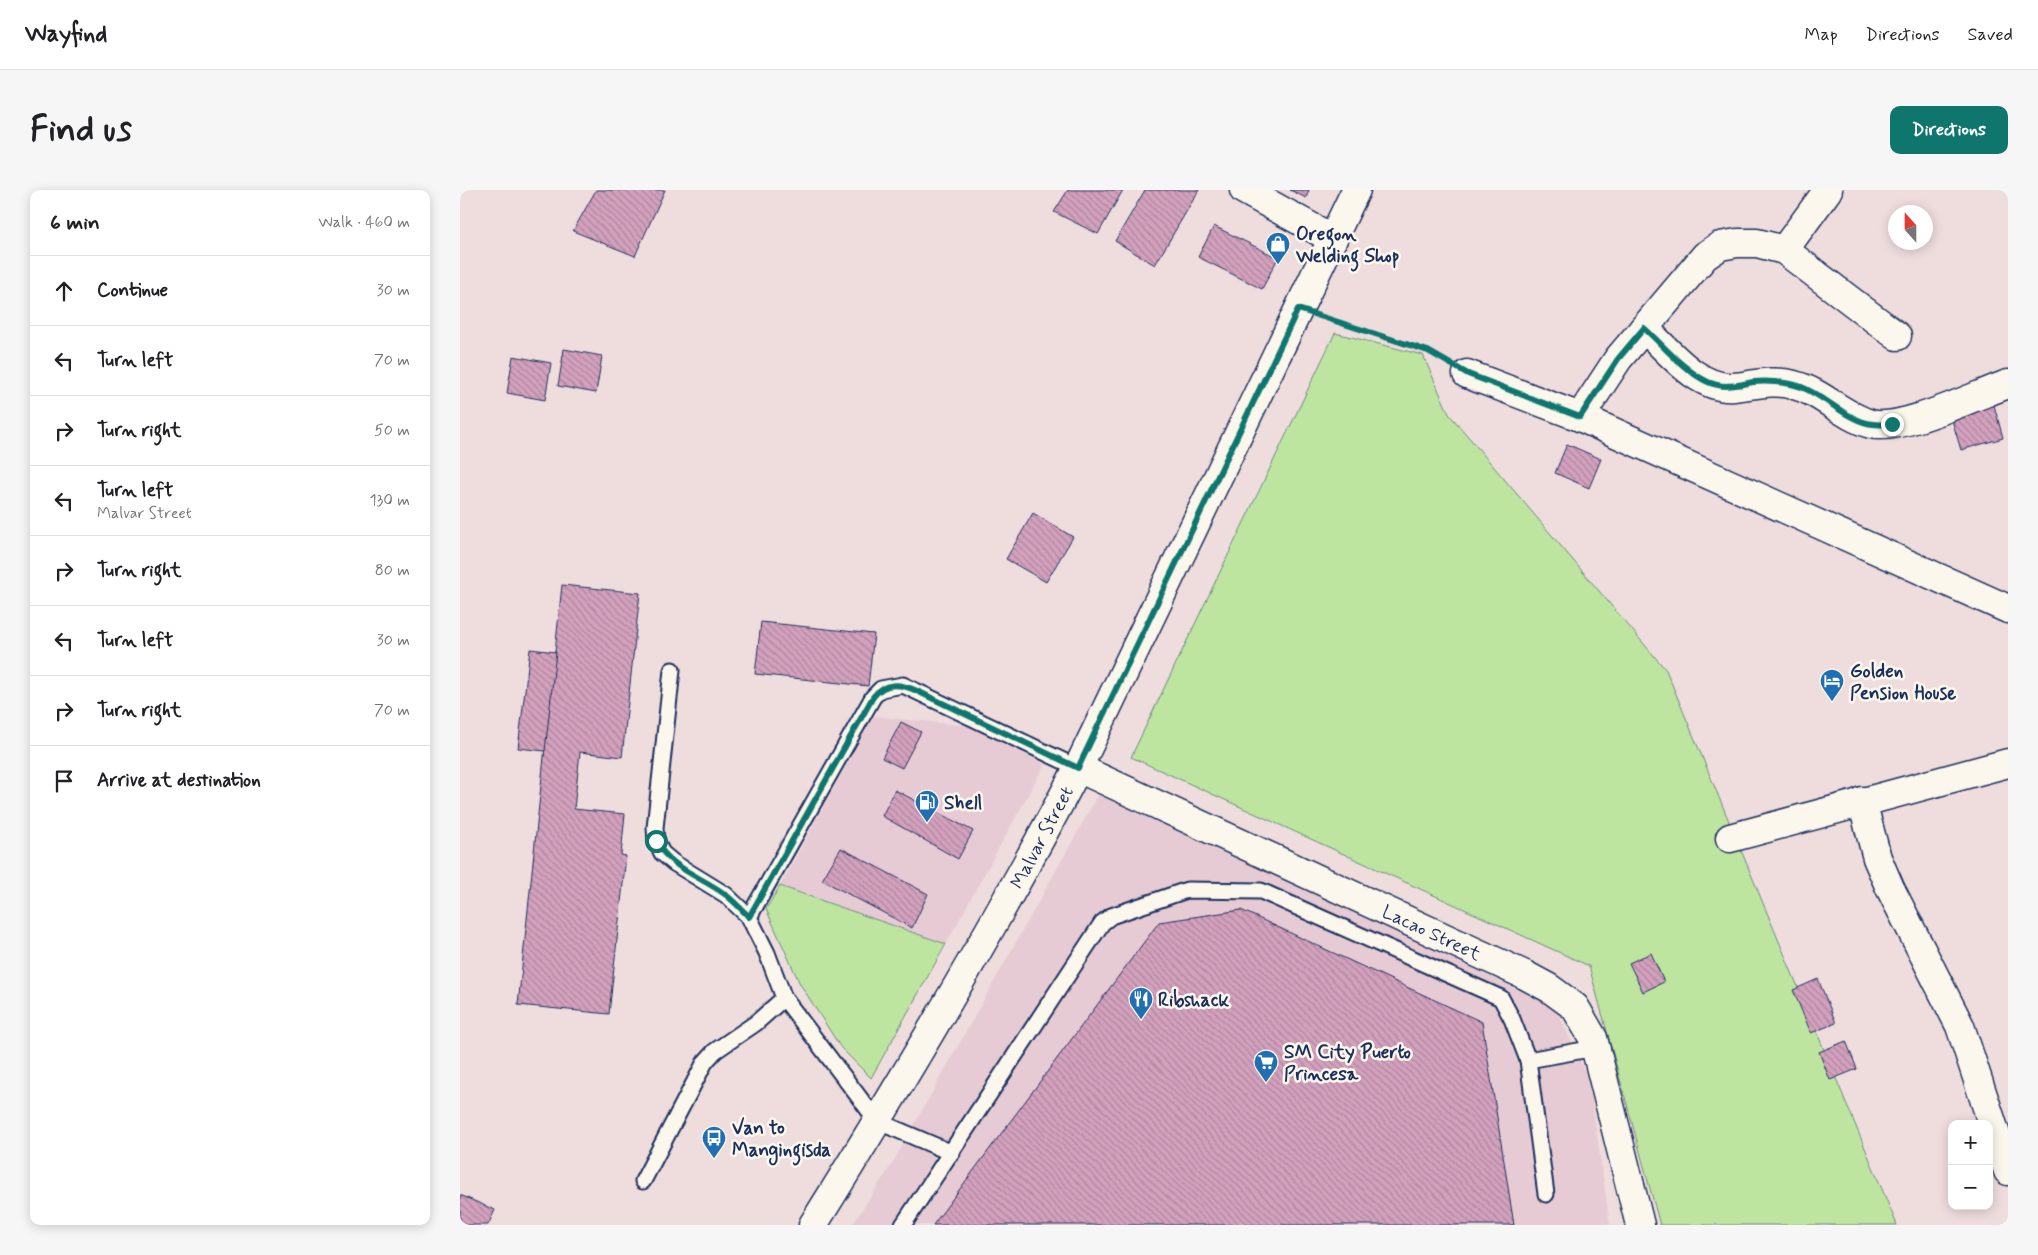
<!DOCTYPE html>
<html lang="en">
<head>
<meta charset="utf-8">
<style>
  body { margin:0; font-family:Mynerve,sans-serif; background:#f6f6f6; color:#202124 }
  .controls { position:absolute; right:15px; bottom:15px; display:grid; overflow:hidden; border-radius:10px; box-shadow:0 2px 12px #0003 }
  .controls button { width:45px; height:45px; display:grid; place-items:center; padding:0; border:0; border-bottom:1px solid #e0e0e0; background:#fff; color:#202124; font:25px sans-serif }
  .compass { position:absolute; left:1428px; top:15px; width:45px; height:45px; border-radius:50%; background:#fff; box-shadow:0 2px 12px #0003; rotate:339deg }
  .stop { position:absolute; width:15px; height:15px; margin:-11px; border:4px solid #0f766e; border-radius:50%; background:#fff }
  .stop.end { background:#0f766e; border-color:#fff; box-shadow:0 1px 5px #0008 }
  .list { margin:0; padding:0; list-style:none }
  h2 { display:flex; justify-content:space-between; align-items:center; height:65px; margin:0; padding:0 20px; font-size:21px }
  h2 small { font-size:16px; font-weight:400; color:#757577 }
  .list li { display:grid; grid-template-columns:32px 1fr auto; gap:15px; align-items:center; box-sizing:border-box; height:70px; padding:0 20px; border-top:1px solid #e0e0e0 }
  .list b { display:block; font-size:19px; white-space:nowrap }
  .list p { margin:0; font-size:16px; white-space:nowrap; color:#757577 }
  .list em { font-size:16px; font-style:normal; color:#757577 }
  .icon { flex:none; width:28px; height:28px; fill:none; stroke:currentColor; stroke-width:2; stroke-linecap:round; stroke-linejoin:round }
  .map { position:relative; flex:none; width:1548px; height:1035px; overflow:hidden; border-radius:10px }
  header { display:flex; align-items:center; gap:30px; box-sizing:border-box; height:70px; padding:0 25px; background:#fff; border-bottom:1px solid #e0e0e0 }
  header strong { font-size:24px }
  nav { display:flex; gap:28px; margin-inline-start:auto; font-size:18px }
  .intro { display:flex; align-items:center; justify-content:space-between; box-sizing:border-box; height:120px; padding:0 30px }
  h1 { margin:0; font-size:35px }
  .button { padding:12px 22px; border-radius:10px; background:#0f766e; color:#fff; font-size:18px; font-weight:700 }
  main { display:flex; gap:30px; padding:0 30px }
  aside { flex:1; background:#fff; border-radius:10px; box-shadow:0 2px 12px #0003 }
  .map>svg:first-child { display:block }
  .built { fill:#e7cbd4 }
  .green { fill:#bde5a0; stroke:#6c8a7f }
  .building { fill:url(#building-back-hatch); stroke:#1b2f5e }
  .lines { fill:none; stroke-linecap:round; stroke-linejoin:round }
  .lane-casing { stroke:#1b2f5e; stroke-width:19 }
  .street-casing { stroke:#1b2f5e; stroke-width:31 }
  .secondary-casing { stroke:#1b2f5e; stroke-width:31 }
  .path { stroke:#1b2f5e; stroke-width:3; stroke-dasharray:1 4; stroke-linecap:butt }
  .lane { stroke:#fbf7ec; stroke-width:15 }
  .street { stroke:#fbf7ec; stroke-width:28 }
  .secondary { stroke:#fbf7ec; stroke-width:28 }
  .route { stroke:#0f766e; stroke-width:6 }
  .labels { text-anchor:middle; stroke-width:5; stroke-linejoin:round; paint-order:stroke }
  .poi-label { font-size:19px; font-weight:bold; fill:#1b2f5e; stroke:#fbf7ec; text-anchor:start }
  .street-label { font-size:19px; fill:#1b2f5e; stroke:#fbf7ec }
</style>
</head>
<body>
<header>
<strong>Wayfind</strong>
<nav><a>Map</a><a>Directions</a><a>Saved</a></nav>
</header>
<div class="intro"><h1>Find us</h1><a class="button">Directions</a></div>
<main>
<aside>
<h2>6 min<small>Walk · 460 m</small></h2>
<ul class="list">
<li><svg class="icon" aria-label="ahead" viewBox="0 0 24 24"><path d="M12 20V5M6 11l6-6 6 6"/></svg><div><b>Continue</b></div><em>30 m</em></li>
<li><svg class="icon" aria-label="left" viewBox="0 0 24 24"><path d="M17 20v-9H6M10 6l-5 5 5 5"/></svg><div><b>Turn left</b></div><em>70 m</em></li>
<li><svg class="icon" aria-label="right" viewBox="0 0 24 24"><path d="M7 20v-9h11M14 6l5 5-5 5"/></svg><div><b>Turn right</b></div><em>50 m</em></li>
<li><svg class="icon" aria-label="left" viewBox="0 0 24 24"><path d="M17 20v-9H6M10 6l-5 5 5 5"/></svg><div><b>Turn left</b><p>Malvar Street</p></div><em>130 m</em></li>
<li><svg class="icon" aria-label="right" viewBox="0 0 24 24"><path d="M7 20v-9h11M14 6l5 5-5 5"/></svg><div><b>Turn right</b></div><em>80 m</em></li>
<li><svg class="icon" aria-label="left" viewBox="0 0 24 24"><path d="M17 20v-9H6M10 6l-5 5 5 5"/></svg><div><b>Turn left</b></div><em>30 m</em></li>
<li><svg class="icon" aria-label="right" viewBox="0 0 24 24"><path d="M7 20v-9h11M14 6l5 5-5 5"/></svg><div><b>Turn right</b></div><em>70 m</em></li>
<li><svg class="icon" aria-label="arrive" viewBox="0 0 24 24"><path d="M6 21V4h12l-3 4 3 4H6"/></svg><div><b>Arrive at destination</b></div></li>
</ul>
</aside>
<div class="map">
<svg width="1548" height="1035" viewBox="0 0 1548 1035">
  <defs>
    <pattern id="building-back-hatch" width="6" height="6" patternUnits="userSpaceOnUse" patternTransform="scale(1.25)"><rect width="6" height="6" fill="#d4a1bd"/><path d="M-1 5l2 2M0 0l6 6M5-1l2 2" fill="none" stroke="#ab849d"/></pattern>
  </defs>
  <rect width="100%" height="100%" fill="#efddde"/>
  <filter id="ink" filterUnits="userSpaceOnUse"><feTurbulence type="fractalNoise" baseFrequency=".02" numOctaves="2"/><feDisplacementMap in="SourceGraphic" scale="10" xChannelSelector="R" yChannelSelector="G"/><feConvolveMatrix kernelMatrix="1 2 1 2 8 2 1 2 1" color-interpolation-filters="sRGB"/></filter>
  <g filter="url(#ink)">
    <g class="built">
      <path d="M 413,526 L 511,536 L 585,574 L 486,754 L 320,696 Z"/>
      <path d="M 642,598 L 1096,818 L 1129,890 L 1150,1035 L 392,1035 L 432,974 Z"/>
    </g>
    <g class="green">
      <path d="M 875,143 L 963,165 L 989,224 L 1206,480 L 1437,1035 L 1200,1035 L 1129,776 L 671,567 Z"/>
      <path d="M 320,696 L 486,754 L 411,888 L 381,858 L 340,794 L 306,719 Z"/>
    </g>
    <g class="building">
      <path d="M 136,0 L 205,0 L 175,66 L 113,41 Z"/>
      <path d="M 608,0 L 663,0 L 638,44 L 594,22 Z"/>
      <path d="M 685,0 L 739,0 L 695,75 L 655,51 Z"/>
      <path d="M 830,0 L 849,0 L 846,8 Z"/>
      <path d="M 754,36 L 818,68 L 802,99 L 738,67 Z"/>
      <path d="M 104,159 L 142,166 L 136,203 L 98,196 Z"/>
      <path d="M 53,166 L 91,173 L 85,210 L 47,203 Z"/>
      <path d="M 1532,208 L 1543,248 L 1501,260 L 1489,220 Z"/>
      <path d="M 1107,254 L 1141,269 L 1129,298 L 1095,283 Z"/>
      <path d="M 573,323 L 613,347 L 586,392 L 546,369 Z"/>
      <path d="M 102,395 L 180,403 L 162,567 L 120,562 L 114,619 L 165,624 L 161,665 L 166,666 L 149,824 L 58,815 Z"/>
      <path d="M 301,432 L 414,444 L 408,496 L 295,484 Z"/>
      <path d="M 70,459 L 96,462 L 85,561 L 58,558 Z"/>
      <path d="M 441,532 L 461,542 L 442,578 L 422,568 Z"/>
      <path d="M 435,600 L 513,641 L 498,669 L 422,626 Z"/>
      <path d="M 381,658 L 468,704 L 452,738 L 362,690 Z"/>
      <path d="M 781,720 L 1022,832 L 1054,1035 L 473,1035 L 699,732 Z"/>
      <path d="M 1191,763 L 1204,792 L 1183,802 L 1169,773 Z"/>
      <path d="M 1358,789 L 1376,833 L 1351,843 L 1333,800 Z"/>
      <path d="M 1386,851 L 1397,879 L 1370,890 L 1359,862 Z"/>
      <path d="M 0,1005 L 35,1020 L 28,1035 L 0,1035 Z"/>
    </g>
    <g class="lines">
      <defs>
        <g id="lane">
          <path d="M 212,480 L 195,638 L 196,651 L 202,663 L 214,673 L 266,705 L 289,727 L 307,763 L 324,808 L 417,931 L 492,963"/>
          <path d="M 289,727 L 413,507 L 421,499 L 443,495 L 618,578"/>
          <path d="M 1068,870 L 1135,858"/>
          <path d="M 183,991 L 245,872 L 255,861 L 296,833 L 324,808"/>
          <path d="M 443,1035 L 642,733 L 651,726 L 727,700 L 801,701 L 1041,808 L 1052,829 L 1068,870 L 1086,1004"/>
        </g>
        <g id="street">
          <path d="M 784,0 L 873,49"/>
          <path d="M 1324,60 L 1368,0"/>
          <path d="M 1184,138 C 1208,160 1238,200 1274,197 C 1294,195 1313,189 1334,195 C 1362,202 1382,226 1411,234 C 1441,242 1516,205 1548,194"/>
          <path d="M 1007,184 L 1120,227 L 1548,419"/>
          <path d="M 1120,227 L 1158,169 L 1245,66 L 1260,56 L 1277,53 L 1297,53 L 1324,60 L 1437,146"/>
          <path d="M 618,578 L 1065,785 L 1089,798 L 1115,817 L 1133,848 L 1180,1035"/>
          <path d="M 1402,611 L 1417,668 L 1430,698 L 1500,836 L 1548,981"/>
          <path d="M 1270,648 L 1548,573"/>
        </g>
        <path id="secondary" d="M 353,1035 C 446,886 536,735 618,578 L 896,0"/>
      </defs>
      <use href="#lane" class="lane-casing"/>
      <use href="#street" class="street-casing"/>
      <use href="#secondary" class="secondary-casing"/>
      <path class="path" d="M 863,127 L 968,161 L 986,171"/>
      <use href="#lane" class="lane"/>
      <use href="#street" class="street"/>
      <use href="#secondary" class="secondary"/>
    </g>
  </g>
  <g class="lines" filter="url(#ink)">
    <path class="route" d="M 196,651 C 210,679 243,687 266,705 C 275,712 282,720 289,727 L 413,507 C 425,491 441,494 457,501 L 618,578 L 838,119 L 968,161 L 1008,184 L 1120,227 L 1158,169 L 1184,138 C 1204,156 1224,181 1248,192 C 1264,199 1277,195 1293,192 C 1305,191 1320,192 1331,194 C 1361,200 1385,231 1413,234 C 1419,235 1426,234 1432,234"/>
  </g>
  <defs>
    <symbol id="shop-pin" viewBox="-11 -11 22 30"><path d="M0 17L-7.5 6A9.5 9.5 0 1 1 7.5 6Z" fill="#1f6fb2" stroke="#fbf7ec"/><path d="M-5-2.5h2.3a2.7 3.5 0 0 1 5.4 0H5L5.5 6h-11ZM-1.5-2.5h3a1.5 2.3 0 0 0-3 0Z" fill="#fff"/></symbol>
    <symbol id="hotel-pin" viewBox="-11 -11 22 30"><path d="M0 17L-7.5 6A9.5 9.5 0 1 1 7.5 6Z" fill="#1f6fb2" stroke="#fbf7ec"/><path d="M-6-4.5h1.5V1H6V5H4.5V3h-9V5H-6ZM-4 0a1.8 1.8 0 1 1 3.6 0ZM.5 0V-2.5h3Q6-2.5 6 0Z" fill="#fff"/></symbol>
    <symbol id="fuel-pin" viewBox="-11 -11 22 30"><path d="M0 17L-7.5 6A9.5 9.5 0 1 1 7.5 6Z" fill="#1f6fb2" stroke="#fbf7ec"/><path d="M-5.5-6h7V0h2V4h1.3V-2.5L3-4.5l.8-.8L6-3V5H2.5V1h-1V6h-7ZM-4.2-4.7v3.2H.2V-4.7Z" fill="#fff"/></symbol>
    <symbol id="restaurant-pin" viewBox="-11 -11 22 30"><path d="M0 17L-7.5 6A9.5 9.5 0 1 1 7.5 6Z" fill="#1f6fb2" stroke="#fbf7ec"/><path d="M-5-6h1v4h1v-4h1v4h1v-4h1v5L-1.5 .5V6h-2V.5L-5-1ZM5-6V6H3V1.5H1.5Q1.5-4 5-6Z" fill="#fff"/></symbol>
    <symbol id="supermarket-pin" viewBox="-11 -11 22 30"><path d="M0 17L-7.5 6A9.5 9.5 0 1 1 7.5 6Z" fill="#1f6fb2" stroke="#fbf7ec"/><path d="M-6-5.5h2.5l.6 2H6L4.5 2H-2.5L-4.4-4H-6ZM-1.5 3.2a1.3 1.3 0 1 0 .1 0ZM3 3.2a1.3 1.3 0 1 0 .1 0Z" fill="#fff"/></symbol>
    <symbol id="bus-pin" viewBox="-11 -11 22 30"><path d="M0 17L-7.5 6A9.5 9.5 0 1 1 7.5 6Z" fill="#1f6fb2" stroke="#fbf7ec"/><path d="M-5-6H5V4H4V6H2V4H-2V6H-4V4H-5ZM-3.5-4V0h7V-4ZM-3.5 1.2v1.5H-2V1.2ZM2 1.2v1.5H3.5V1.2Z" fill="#fff"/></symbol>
  </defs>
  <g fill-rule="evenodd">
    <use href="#shop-pin" x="804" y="40" width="28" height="38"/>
    <use href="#hotel-pin" x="1358" y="477" width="28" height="38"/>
    <use href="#fuel-pin" x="453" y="598" width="28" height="38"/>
    <use href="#restaurant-pin" x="667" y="795" width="28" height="38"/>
    <use href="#supermarket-pin" x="792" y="858" width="28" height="38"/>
    <use href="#bus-pin" x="240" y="934" width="28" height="38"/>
  </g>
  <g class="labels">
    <g class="poi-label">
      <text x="836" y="50">Oregon<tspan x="836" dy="22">Welding Shop</tspan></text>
      <text x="1390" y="487">Golden<tspan x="1390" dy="22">Pension House</tspan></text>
      <text x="484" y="619">Shell</text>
      <text x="698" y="816">Ribshack</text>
      <text x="824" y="868">SM City Puerto<tspan x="824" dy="22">Princesa</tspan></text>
      <text x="272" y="944">Van to<tspan x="272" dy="22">Mangingisda</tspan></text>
    </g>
    <g class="street-label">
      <text transform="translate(581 647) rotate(-62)" y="7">Malvar Street</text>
      <text transform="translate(972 742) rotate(25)" y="7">Lacao Street</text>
    </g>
  </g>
</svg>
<div class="controls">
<button>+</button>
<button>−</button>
</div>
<svg class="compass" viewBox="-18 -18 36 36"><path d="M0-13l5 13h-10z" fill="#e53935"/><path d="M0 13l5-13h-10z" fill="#757577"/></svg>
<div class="stop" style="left:196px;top:651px"></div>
<div class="stop end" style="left:1432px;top:234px"></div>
</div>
</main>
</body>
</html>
